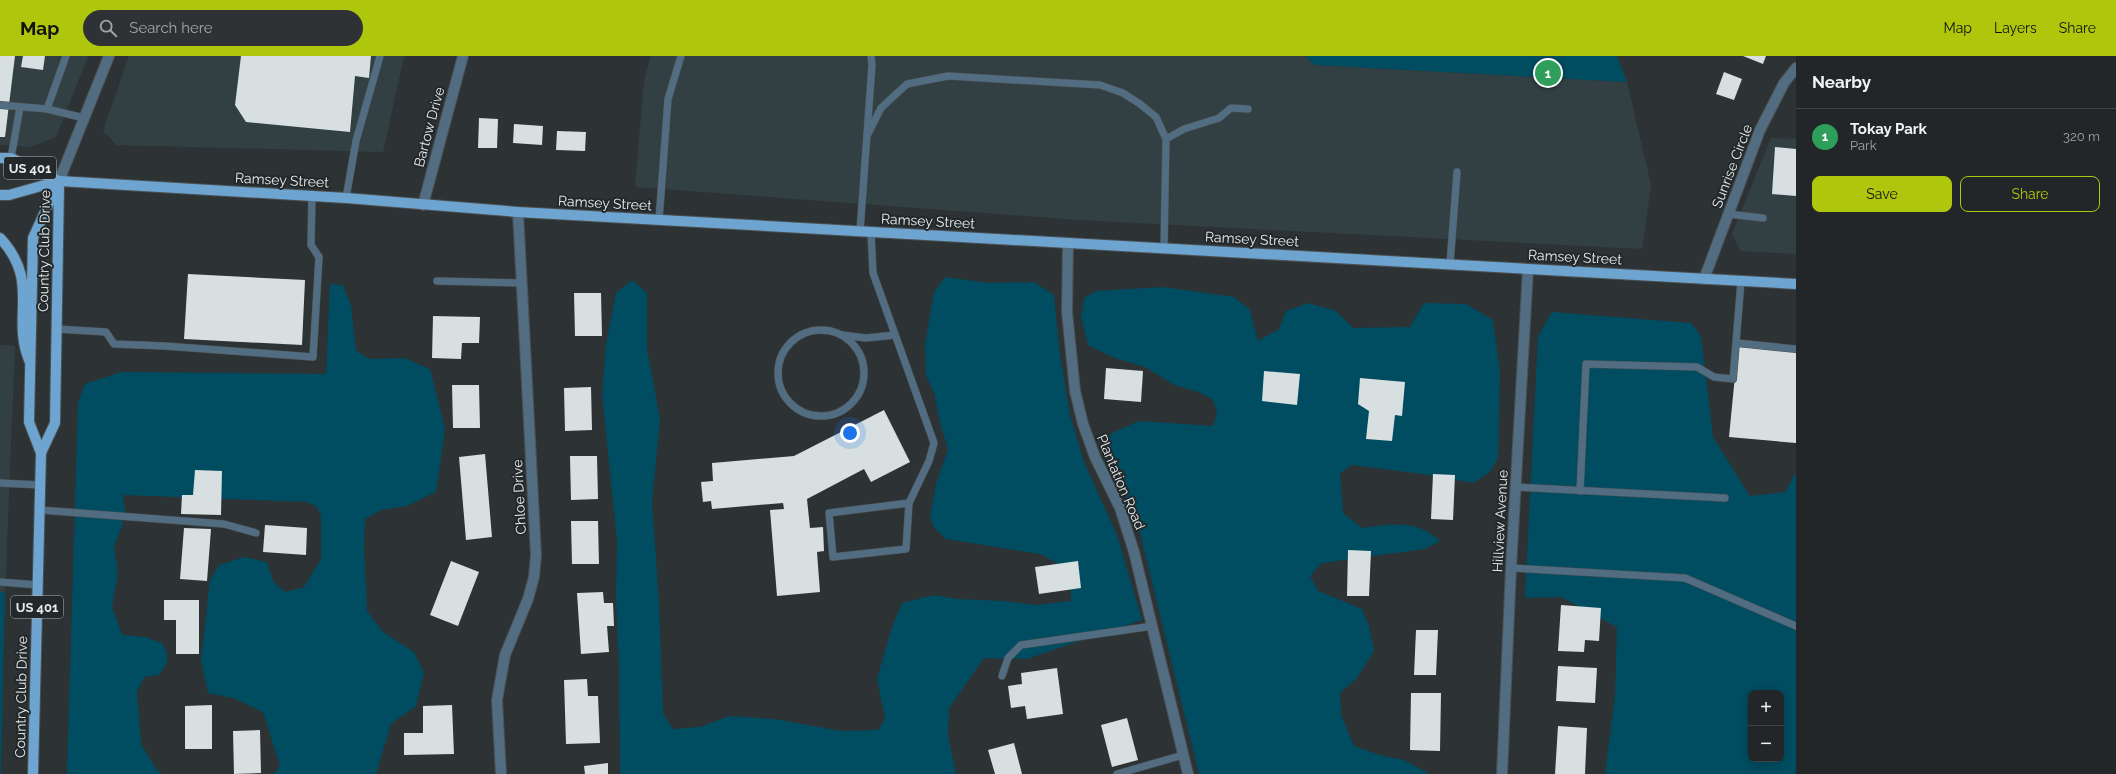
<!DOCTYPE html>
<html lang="en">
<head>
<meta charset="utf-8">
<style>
  body { margin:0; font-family:Raleway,sans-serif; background:#2e3234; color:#f1f3f6 }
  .controls { position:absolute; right:12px; bottom:12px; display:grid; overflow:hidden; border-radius:8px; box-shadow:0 2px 10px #0003 }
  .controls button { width:36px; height:36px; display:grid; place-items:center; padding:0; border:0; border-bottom:1px solid #3f4345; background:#222628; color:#f1f3f6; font:20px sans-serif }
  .you { position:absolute; left:850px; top:377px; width:14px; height:14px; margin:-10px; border:3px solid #fff; border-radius:50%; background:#1a73e8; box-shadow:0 0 0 6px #1a73e833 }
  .badge { display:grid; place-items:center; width:26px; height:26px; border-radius:50%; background:#aec60b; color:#fff; font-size:13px; font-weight:700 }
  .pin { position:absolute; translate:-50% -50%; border:2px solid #fff; box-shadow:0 1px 4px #0006 }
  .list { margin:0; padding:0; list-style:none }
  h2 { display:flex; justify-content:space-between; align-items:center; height:52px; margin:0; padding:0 16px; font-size:17px }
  h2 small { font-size:13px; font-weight:400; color:#a2a5a8 }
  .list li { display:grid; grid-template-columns:26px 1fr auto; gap:12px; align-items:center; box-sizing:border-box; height:56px; padding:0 16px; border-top:1px solid #3f4345 }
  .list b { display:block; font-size:15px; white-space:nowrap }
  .list p { margin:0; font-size:13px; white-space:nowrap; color:#a2a5a8 }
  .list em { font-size:13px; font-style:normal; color:#a2a5a8 }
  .actions { display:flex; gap:8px; padding:12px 16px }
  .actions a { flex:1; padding:9px 0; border:1px solid #aec60b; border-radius:8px; text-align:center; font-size:14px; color:#aec60b }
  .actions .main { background:#aec60b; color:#111 }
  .icon { flex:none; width:22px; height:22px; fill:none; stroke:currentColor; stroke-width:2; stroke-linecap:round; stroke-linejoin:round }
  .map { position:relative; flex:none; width:1796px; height:718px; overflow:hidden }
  header { display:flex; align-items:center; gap:24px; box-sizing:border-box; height:56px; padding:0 20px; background:#aec60b; color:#111 }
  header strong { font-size:19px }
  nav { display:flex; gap:22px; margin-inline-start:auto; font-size:14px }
  .search { width:280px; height:36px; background:#2e3234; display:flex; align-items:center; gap:10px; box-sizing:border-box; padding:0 14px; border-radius:22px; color:#a2a5a8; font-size:15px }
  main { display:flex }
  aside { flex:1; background:#222628 }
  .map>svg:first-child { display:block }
  .built { fill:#334043 }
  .green { fill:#004c60; fill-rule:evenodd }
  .building { fill:#d7dfe0 }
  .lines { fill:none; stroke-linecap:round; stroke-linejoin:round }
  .lane-casing { stroke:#4b5052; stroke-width:8 }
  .street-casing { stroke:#4b5052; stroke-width:12 }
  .primary-casing { stroke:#4b5052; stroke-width:12 }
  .lane { stroke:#526c81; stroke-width:7 }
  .street { stroke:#526c81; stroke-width:10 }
  .primary { stroke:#6ea4d0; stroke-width:10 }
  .labels { text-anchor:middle; stroke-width:4; stroke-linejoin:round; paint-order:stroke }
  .shield { fill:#23292b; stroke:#acb1b2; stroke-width:1 }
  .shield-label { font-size:13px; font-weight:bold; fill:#e7ebec }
  .street-label { font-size:14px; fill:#e7ebec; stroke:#23292b }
</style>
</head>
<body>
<header>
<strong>Map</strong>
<div class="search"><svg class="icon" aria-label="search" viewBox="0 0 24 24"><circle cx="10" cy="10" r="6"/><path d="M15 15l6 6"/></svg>Search here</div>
<nav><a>Map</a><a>Layers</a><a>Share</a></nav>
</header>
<main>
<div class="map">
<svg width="1796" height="718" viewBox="0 0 1796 718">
  <rect width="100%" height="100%" fill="#2d3335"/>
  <g class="built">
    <path d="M 0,0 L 88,0 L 56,81 L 31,91 L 0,89 Z"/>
    <path d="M 129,0 L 404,0 L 383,96 L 117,89 L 103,75 Z"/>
    <path d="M 651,0 L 1305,0 L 1315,9 L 1627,26 L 1651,129 L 1642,193 L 1080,164 L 635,131 L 644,25 Z"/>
    <path d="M 1771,82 L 1796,83 L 1796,198 L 1741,195 L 1732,178 Z"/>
    <path d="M 0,289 L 15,290 L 5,536 L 0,536 Z"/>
  </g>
  <g class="green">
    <path d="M 1305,0 L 1617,0 L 1627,26 L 1315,9 Z"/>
    <path d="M 945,221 L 990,227 L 1034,226 L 1054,239 L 1059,292 L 1070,359 L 1084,406 L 1117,479 L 1142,564 L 1026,603 L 984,602 L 949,652 L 948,679 L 956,718 L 620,718 L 619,614 L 616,542 L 617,484 L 602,339 L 606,288 L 616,237 L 632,224 L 647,237 L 647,293 L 660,363 L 652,447 L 659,546 L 663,658 L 673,673 L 700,671 L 729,660 L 774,663 L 841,675 L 878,674 L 885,663 L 877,623 L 892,571 L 902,547 L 934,539 L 957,543 L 1004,545 L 1035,549 L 1071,545 L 1070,514 L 1040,498 L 946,483 L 934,472 L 930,460 L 936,428 L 948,393 L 940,366 L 934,336 L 926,320 L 925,289 L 934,236 Z"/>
    <path d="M 330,228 L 343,229 L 351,250 L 356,294 L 369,303 L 404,302 L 430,313 L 445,373 L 436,436 L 407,450 L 381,454 L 365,463 L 364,490 L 367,555 L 383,576 L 414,596 L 424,617 L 416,650 L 391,668 L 376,718 L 274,718 L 280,710 L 263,656 L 233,642 L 208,637 L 201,605 L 210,524 L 219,509 L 244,501 L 267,506 L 273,525 L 285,536 L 304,531 L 321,503 L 321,459 L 317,451 L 308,446 L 123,439 L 125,456 L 122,470 L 114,490 L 118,518 L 112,551 L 122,579 L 145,581 L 162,587 C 170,600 169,607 159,619 L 144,621 L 137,636 L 141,688 L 155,711 L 162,718 L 67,718 L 78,346 L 85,328 L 121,316 L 326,318 Z"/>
    <path d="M 1163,231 L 1234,241 L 1250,254 L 1258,285 L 1279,273 L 1286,255 L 1308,247 L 1336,255 L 1353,272 L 1410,271 L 1424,247 L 1466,248 L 1493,264 L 1500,317 L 1498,402 L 1490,416 L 1473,427 L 1422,418 L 1352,409 L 1340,417 L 1343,457 L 1362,472 C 1391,468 1417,463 1440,485 L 1425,493 L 1322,507 L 1310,520 L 1318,535 L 1362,553 L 1369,570 L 1374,595 L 1357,622 L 1340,637 L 1341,659 L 1354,690 L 1380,699 L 1404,704 L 1430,718 L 1199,718 L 1138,469 L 1125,440 L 1103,402 L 1110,378 L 1139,365 L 1213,370 L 1217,357 L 1213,344 L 1199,336 L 1174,329 L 1147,312 L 1112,301 L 1088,289 L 1081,260 L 1084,242 L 1096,235 Z"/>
    <path d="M 1552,256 L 1691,267 L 1701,280 L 1713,381 L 1750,440 L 1785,436 L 1796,416 L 1796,718 L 1605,718 L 1615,640 L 1617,571 L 1561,541 L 1525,542 L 1538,281 ZM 1751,637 L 1781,637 L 1781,703 L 1751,703 Z"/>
    <path d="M 0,536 L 5,536 L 1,718 L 0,718 Z"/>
  </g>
  <g class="building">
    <path d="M 0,0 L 15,0 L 5,81 L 0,81 Z"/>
    <path d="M 23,0 L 45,0 L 43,14 L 21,11 Z"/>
    <path d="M 241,0 L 371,0 L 369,22 L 355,20 L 350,76 L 246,66 L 235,49 Z"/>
    <path d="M 1743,0 L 1766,0 L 1763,8 Z"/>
    <path d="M 1724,16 L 1742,23 L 1734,44 L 1716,38 Z"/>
    <path d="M 479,62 L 498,63 L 497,92 L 478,92 Z"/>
    <path d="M 514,68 L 543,70 L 542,89 L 513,87 Z"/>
    <path d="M 557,75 L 586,76 L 585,95 L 556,94 Z"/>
    <path d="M 1775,91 L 1796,93 L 1796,140 L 1772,138 Z"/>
    <path d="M 188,218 L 305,224 L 302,289 L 184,283 Z"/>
    <path d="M 574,237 L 601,237 L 602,280 L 575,280 Z"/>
    <path d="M 433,260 L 480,261 L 479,287 L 462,287 L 461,303 L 432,302 Z"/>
    <path d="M 1738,289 L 1796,294 L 1796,387 L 1729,381 Z"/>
    <path d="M 1106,312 L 1143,315 L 1141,346 L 1104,343 Z"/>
    <path d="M 1264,315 L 1300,318 L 1297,349 L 1262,345 Z"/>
    <path d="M 1360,322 L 1405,326 L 1402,360 L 1395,359 L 1392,385 L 1366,383 L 1369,355 L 1358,348 Z"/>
    <path d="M 452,329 L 479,329 L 480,372 L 453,372 Z"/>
    <path d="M 591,331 L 592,374 L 565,375 L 564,332 Z"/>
    <path d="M 884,354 L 910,406 L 871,426 L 864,413 L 807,443 L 810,472 L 823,471 L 824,495 L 817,496 L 820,536 L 777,540 L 770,454 L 784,453 L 783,447 L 712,453 L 711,445 L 703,446 L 701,426 L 713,425 L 712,407 L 794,400 Z"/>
    <path d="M 485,398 L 492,481 L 466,484 L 459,401 Z"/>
    <path d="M 570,400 L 597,400 L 598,443 L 571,444 Z"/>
    <path d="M 195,414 L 222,415 L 221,459 L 181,458 L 182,439 L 193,439 Z"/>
    <path d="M 1433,418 L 1455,419 L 1453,464 L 1431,463 Z"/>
    <path d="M 571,465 L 598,465 L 599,508 L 572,508 Z"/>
    <path d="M 265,469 L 307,472 L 306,499 L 263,496 Z"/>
    <path d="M 184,472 L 211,473 L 207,525 L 180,523 Z"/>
    <path d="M 1348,494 L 1371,495 L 1369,540 L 1347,540 Z"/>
    <path d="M 451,505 L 479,516 L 458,570 L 430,559 Z"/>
    <path d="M 1078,505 L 1081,532 L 1039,538 L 1035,511 Z"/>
    <path d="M 603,536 L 604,547 L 613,547 L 614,570 L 607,570 L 609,596 L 581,598 L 577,537 Z"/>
    <path d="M 164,544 L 199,544 L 199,598 L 176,598 L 176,564 L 164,564 Z"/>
    <path d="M 1561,549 L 1601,552 L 1599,585 L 1585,584 L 1584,596 L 1558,595 Z"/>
    <path d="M 1416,574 L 1438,574 L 1436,619 L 1414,619 Z"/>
    <path d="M 1558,610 L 1597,612 L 1595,647 L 1556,645 Z"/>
    <path d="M 1057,612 L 1063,658 L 1027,663 L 1025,650 L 1011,652 L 1008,630 L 1022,628 L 1021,617 Z"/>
    <path d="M 587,623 L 588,640 L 598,640 L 600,687 L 566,688 L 564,624 Z"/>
    <path d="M 1411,637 L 1441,637 L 1440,695 L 1410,694 Z"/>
    <path d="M 212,649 L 212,693 L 185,693 L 185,650 Z"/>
    <path d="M 452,649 L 454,698 L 404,699 L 404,677 L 423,677 L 423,650 Z"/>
    <path d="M 1127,662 L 1138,704 L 1112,711 L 1101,669 Z"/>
    <path d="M 1558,670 L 1587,672 L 1585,718 L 1555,718 Z"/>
    <path d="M 260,674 L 261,717 L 234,718 L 233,675 Z"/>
    <path d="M 1014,687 L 1022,718 L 995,718 L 988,694 Z"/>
    <path d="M 608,707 L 608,718 L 585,718 L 584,710 Z"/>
  </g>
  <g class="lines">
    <defs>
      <g id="lane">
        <path d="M 0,49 L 47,53 L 66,0"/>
        <path d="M 47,53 L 84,62"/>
        <path d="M 867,80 L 881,52 L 907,28 L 948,20 L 1100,29 L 1123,37 L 1140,48 L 1156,61 L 1166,83 L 1164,193"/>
        <path d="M 1166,83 L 1184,73 L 1219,62 L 1231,52 L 1248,53"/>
        <path d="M 11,102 L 20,51"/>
        <path d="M 346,142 L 356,85 L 380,0"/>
        <path d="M 1728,158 L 1763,162"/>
        <path d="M 659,164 L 668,43 L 681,0"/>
        <path d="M 860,175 L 872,9 L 871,0"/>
        <path d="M 871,176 L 873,217 L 934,387 L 929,405 L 909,447 L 906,493 L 833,501 L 829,457 L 909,447"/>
        <path d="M 1450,208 L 1457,116"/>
        <path d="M 437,225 L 522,227"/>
        <path d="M 57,273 L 106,276 L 114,288 L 165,290 L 313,301 L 319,201 L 311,189 L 312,140"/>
        <circle cx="821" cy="317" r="43"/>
        <path d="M 842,279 L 866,282 L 895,279"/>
        <path d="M 1737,287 L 1796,293"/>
        <path d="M 0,427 L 40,429"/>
        <path d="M 1516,431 L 1725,442"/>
        <path d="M 1580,435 L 1586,308 L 1697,311 L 1714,321 L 1733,323 L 1741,225"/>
        <path d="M 40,454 L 224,468 L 256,477"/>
        <path d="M 1511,512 L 1685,522 L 1796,570"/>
        <path d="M 0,526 L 38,529"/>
        <path d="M 1002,620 L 1008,602 L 1021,589 L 1153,570"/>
        <path d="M 1117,718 L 1183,699"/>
      </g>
      <g id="street">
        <path d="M 59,125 L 109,0"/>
        <path d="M 423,149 L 463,0"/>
        <path d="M 1068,187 L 1067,256 L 1075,335 L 1083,368 L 1095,401 L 1120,452 L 1134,496 L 1188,718"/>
        <path d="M 1704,223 L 1760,74 L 1784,27 L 1796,12"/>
        <path d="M 501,718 L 497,644 L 505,599 L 528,543 L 534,521 L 536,499 L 518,156"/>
        <path d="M 1502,718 L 1511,512 L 1528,213"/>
      </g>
      <g id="primary">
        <path d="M 0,102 L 11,102 L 59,125"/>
        <path d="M 0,139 L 9,139 L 59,125 L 346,142 L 518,156 L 1796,228"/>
        <path d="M 0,182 C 41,226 11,260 29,304"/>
        <path d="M 41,397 L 55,367 L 59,129"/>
        <path d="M 33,718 L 41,397 L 29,366 L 33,182 L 59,125"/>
      </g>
    </defs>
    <use href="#lane" class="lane-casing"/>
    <use href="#street" class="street-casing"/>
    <use href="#primary" class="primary-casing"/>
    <use href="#lane" class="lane"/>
    <use href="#street" class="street"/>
    <use href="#primary" class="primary"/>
  </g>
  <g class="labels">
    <g class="shield">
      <rect x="4" y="101" width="52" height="22" rx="3"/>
      <rect x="11" y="540" width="52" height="22" rx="3"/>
    </g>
    <g class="shield-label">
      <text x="30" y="117">US 401</text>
      <text x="37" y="556">US 401</text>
    </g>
    <g class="street-label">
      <text transform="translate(429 71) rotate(-75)" y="5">Bartow Drive</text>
      <text transform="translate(1732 110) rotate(-69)" y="5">Sunrise Circle</text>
      <text transform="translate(282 124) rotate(3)" y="5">Ramsey Street</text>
      <text transform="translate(605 147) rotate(3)" y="5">Ramsey Street</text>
      <text transform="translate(928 165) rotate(3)" y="5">Ramsey Street</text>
      <text transform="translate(1252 183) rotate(3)" y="5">Ramsey Street</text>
      <text transform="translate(44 195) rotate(-89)" y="5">Country Club Drive</text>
      <text transform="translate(1575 201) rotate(3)" y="5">Ramsey Street</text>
      <text transform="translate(1121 426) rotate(67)" y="5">Plantation Road</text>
      <text transform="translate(519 441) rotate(-93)" y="5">Chloe Drive</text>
      <text transform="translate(1500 465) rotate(-87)" y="5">Hillview Avenue</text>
      <text transform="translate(21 641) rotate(-89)" y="5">Country Club Drive</text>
    </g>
  </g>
</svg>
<div class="controls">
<button>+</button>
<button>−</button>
</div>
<div class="you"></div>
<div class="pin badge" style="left:1548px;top:17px;background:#2e9e5b">1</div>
</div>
<aside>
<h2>Nearby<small></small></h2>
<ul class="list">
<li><span class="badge" style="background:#2e9e5b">1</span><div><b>Tokay Park</b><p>Park</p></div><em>320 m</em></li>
</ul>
<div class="actions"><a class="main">Save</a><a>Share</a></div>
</aside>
</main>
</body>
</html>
